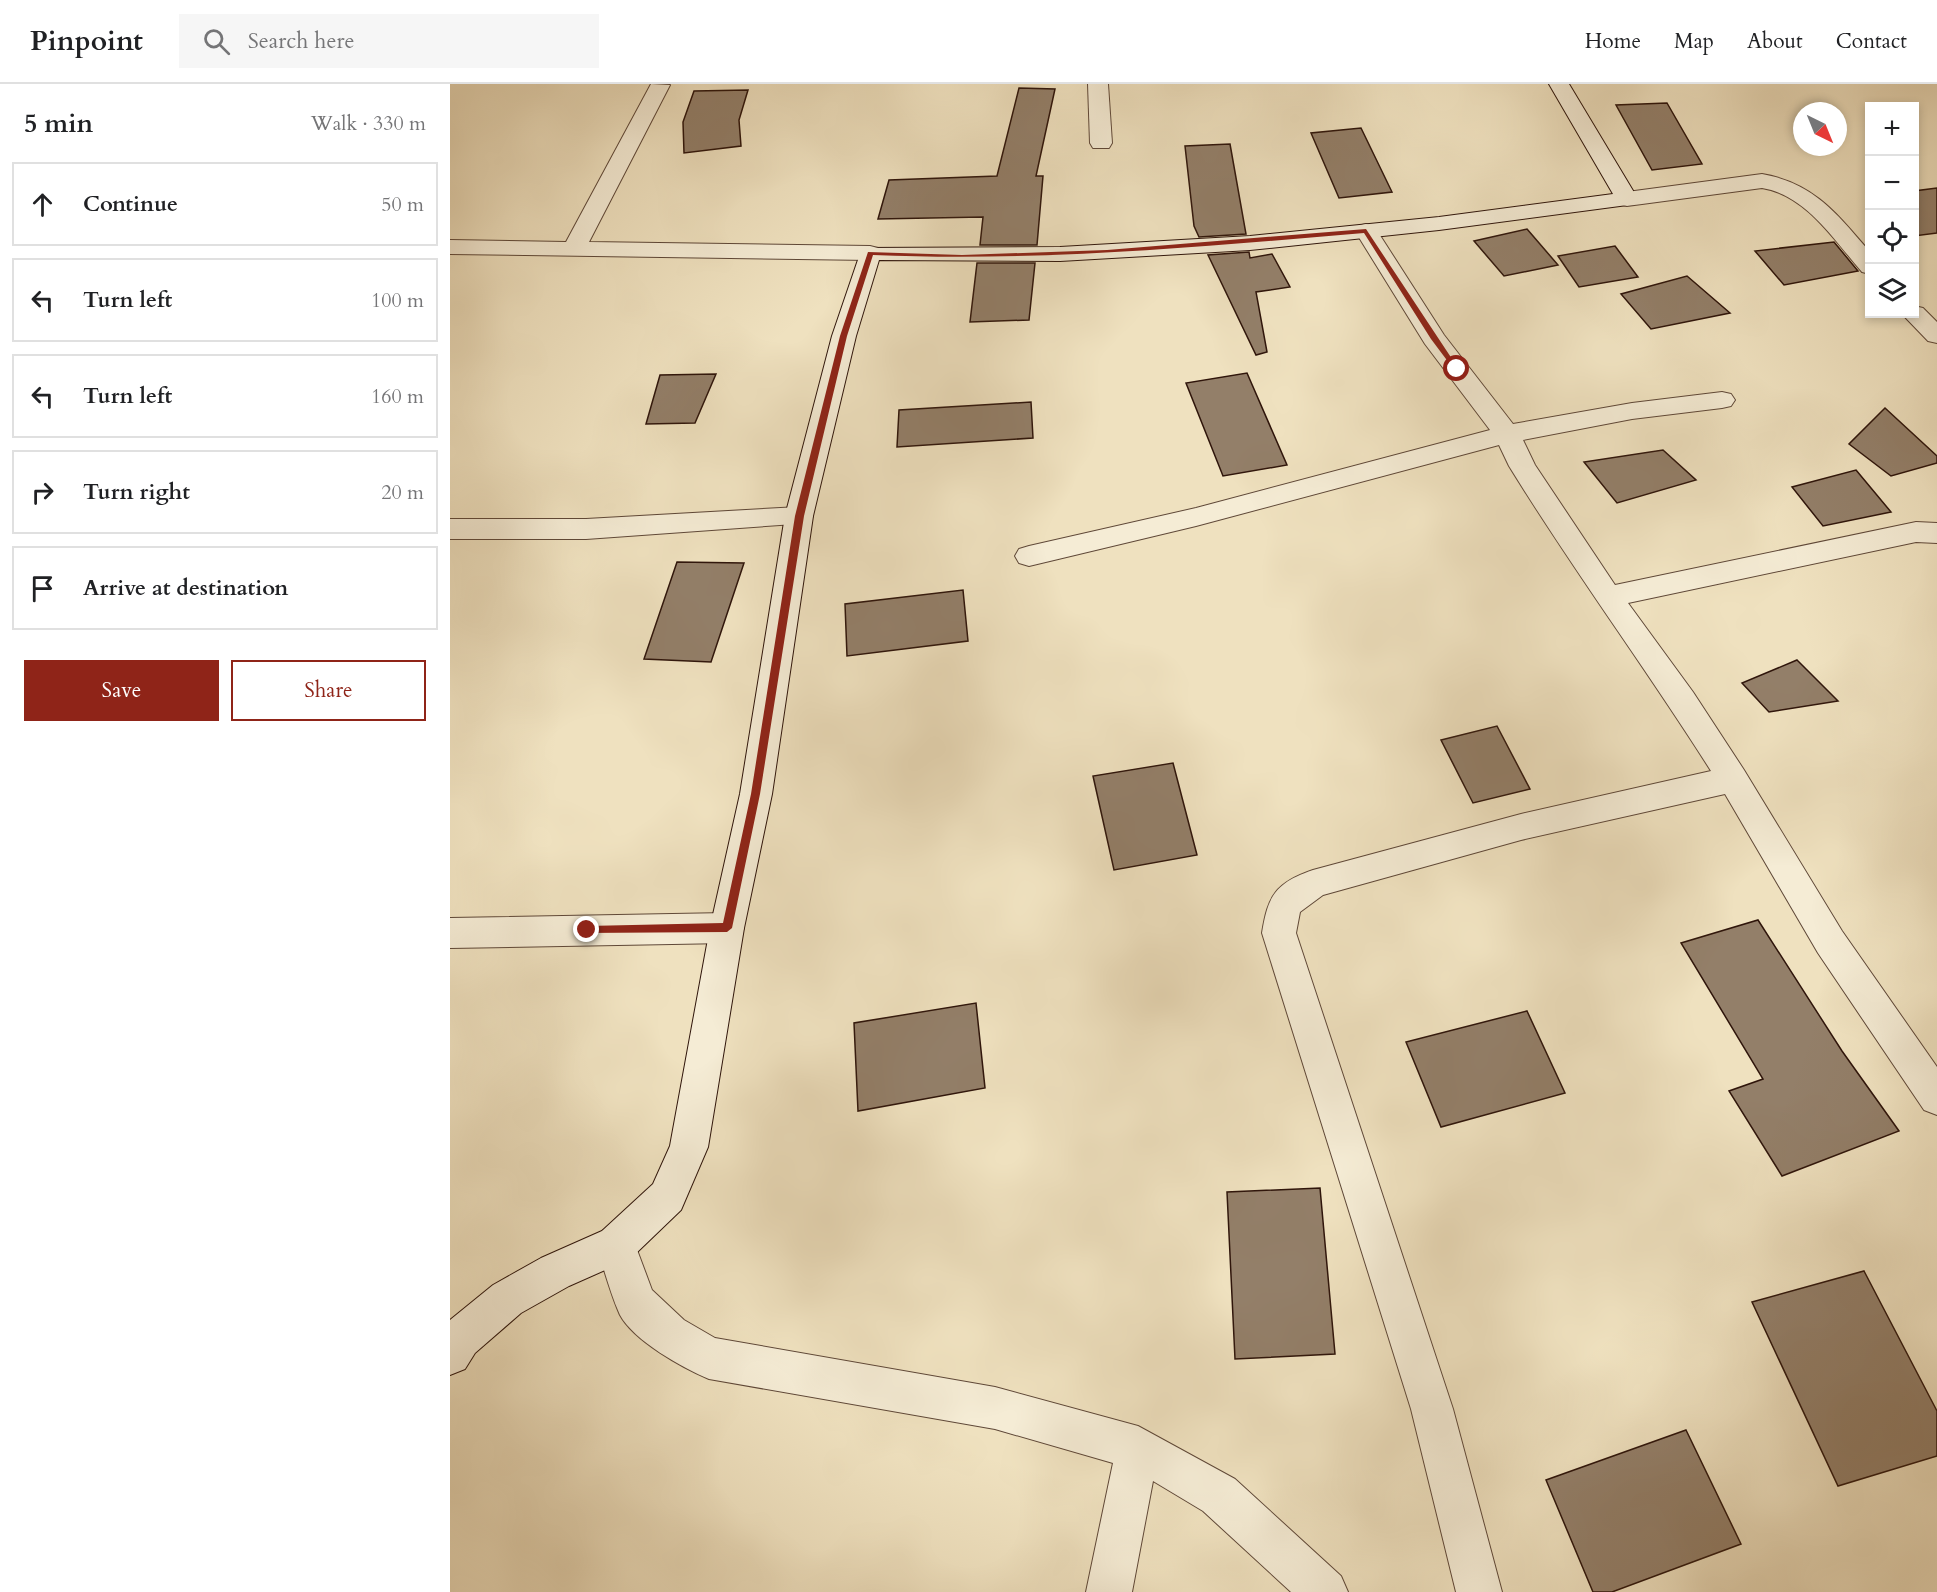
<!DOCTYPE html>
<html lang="en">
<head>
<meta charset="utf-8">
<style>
  body { margin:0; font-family:Cardo,serif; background:#f6f6f6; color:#202124 }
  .controls { position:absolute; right:18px; top:18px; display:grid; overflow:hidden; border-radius:0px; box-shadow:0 3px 9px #0003 }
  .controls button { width:54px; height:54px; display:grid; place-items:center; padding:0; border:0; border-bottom:2px solid #e0e0e0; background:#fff; color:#202124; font:30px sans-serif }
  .compass { position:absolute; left:1343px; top:18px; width:54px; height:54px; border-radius:50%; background:#fff; box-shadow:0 3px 9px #0003; rotate:137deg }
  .stop { position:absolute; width:18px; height:18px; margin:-14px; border:4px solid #8f2418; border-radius:50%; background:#fff }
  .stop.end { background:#8f2418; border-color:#fff; box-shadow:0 2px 6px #0008 }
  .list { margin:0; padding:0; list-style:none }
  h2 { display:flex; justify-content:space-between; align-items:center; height:78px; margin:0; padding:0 24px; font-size:26px }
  h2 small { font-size:20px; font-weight:400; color:#757577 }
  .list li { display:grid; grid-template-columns:39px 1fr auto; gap:18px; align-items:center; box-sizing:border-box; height:84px; margin:0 12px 12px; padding:0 12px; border:2px solid #e0e0e0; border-radius:0px }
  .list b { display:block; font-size:22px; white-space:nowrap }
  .list em { font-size:20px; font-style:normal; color:#757577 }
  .actions { display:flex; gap:12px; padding:18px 24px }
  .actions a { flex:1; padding:14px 0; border:2px solid #8f2418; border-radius:0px; text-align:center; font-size:21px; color:#8f2418 }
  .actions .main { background:#8f2418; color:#fff }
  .icon { flex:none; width:33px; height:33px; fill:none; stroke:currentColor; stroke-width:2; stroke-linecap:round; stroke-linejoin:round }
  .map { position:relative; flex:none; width:1487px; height:1508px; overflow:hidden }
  header { display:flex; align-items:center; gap:36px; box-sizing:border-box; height:84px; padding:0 30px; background:#fff; border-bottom:2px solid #e0e0e0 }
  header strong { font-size:28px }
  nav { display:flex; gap:33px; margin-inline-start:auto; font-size:21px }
  .search { width:420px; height:54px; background:#f6f6f6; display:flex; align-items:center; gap:15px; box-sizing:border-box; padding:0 21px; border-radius:0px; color:#757577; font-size:22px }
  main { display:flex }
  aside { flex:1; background:#fff }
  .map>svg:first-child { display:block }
  .building { fill:#937f69; stroke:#2f150b; stroke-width:1.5 }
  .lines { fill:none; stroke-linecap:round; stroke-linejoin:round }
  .street-casing { stroke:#5f4838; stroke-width:2 }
  .secondary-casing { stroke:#2f150b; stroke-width:2 }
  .street { fill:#f5ecd5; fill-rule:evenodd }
  .secondary { fill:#f5ecd5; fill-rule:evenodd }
  .route { fill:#8f2418 }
</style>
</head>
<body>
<header>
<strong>Pinpoint</strong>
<div class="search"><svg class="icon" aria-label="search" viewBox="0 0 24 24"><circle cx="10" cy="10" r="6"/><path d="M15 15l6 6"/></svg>Search here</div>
<nav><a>Home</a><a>Map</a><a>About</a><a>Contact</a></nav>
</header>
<main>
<aside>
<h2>5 min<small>Walk · 330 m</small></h2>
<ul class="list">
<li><svg class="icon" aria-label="ahead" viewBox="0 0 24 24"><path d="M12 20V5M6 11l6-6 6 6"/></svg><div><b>Continue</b></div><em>50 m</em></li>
<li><svg class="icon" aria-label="left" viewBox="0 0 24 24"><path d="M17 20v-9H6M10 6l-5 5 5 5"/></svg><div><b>Turn left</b></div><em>100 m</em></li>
<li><svg class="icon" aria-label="left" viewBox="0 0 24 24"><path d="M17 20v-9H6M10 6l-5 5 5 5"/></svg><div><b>Turn left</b></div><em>160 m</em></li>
<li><svg class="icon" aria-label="right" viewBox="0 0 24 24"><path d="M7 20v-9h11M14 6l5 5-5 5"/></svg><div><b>Turn right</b></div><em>20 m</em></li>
<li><svg class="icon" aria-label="arrive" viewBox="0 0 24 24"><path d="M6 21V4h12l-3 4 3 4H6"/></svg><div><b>Arrive at destination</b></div></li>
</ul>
<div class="actions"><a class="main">Save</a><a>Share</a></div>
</aside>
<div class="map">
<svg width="1487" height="1508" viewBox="0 0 1487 1508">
  <rect width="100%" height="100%" fill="#efe1bf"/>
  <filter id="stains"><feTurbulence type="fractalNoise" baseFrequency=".00333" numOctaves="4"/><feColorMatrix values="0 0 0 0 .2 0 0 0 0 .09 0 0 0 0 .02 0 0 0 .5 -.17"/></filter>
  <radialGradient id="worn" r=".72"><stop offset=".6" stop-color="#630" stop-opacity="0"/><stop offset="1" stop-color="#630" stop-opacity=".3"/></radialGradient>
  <g class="building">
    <path d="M 569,4 L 605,5 L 586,92 L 593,92 L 587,161 L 530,161 L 533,133 L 428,135 L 439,96 L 547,92 Z"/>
    <path d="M 298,6 L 289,36 L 291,62 L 234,69 L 233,38 L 244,7 Z"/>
    <path d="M 1217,19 L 1252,80 L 1202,86 L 1166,21 Z"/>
    <path d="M 911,44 L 942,108 L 889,114 L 861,49 Z"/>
    <path d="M 780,60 L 796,150 L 749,153 L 744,142 L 735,62 Z"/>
    <path d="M 1487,104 L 1487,149 L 1464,152 L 1464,107 Z"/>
    <path d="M 1077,145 L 1108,181 L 1054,192 L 1024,157 Z"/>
    <path d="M 1384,158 L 1408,187 L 1334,201 L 1305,167 Z"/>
    <path d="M 1165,162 L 1188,193 L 1129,203 L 1108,172 Z"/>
    <path d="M 799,168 L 800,174 L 822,170 L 840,203 L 806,208 L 817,268 L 806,271 L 758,171 Z"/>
    <path d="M 527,179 L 585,179 L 579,236 L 520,238 Z"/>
    <path d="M 1237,192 L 1280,229 L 1201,245 L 1171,210 Z"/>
    <path d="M 797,289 L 837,381 L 773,392 L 736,299 Z"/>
    <path d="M 266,290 L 245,339 L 196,340 L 210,291 Z"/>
    <path d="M 581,318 L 583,354 L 447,363 L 449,326 Z"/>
    <path d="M 1435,324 L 1487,372 L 1487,379 L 1441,392 L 1399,360 Z"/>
    <path d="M 1213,366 L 1246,396 L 1167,419 L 1134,378 Z"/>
    <path d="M 1406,386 L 1441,428 L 1373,442 L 1342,403 Z"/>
    <path d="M 227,478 L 294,479 L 261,578 L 194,575 Z"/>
    <path d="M 513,506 L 518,557 L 397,572 L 395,520 Z"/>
    <path d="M 1347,576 L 1388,617 L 1319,628 L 1292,599 Z"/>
    <path d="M 1047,642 L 1080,705 L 1023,719 L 991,656 Z"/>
    <path d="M 723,679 L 747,771 L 664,786 L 643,692 Z"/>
    <path d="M 1308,836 L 1392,967 L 1449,1047 L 1332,1092 L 1279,1007 L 1313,995 L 1231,859 Z"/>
    <path d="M 526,919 L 535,1004 L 408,1027 L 404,939 Z"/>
    <path d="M 1077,927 L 1115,1009 L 991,1043 L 956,958 Z"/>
    <path d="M 870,1104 L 885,1270 L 785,1275 L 777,1108 Z"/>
    <path d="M 1414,1187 L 1487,1327 L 1487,1372 L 1388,1402 L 1302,1218 Z"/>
    <path d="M 1236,1346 L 1291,1460 L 1162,1508 L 1143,1508 L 1096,1396 Z"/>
  </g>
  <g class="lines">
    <defs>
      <g id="street">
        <path d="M 201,0 L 220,1 L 139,158 L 420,162 L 428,164 L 432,169 L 428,174 L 420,176 L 0,170 L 0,156 L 116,158 Z"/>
        <path d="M 638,0 L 658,0 L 662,59 L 659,64 L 643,64 L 640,59 Z"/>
        <path d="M 1312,90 C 1364,99 1387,130 1420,168 L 1420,190 L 1412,188 C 1384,156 1356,111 1312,104 L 1177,122 L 1169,120 L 1166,115 L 1169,110 L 1177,108 Z"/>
        <path d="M 916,140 L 924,142 L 994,251 L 1063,340 L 1182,319 L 1272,308 L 1281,310 L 1285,316 L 1281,322 L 1272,324 L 1182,335 L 1073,356 L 1085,381 L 1165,501 L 1466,438 L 1487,439 L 1487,459 L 1466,458 L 1178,519 L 1243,608 L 1294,686 L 1392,847 L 1487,983 L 1487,1031 L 1474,1026 L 1368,869 L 1275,710 L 1071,756 L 873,811 L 850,828 L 846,849 L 1003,1325 L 1052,1508 L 1006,1508 L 961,1325 L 812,849 C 818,812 825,799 863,786 L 1071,730 L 1261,687 C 1196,584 1123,486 1059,382 L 1049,361 L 746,442 L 579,482 L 569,479 L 565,472 L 569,465 L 579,462 L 746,424 L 1040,346 L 975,260 L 905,147 L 908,142 Z"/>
        <path d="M 1464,222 L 1473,224 L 1487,238 L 1487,259 L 1478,257 L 1452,230 L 1464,230 Z"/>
        <path d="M 349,423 L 359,425 L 363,432 L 359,439 L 136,455 L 0,455 L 0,435 L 136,435 Z"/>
        <path d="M 277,829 L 289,834 L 294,844 L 289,854 L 277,859 L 0,864 L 0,834 Z"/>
        <path d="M 166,1141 L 180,1147 L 202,1206 L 234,1236 L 265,1254 L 545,1303 L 688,1342 L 785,1395 L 891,1492 L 898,1508 L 841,1508 L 753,1427 L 703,1397 L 682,1508 L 636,1508 L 663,1379 L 545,1345 L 259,1295 C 233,1284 184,1257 170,1231 C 160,1209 154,1184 146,1161 L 152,1147 Z"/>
      </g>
      <path id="secondary" d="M 1099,0 L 1119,0 L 1188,115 L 1185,120 L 989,146 L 800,166 L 610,177 L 429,176 L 406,252 L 363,432 L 322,710 L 294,844 L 258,1063 L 231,1126 L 180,1175 L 119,1202 L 71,1229 L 25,1269 L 15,1285 L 0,1291 L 0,1236 L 43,1201 L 91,1174 L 152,1147 L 203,1100 L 220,1062 L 260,844 L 290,710 L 335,432 L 382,252 L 412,164 L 610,163 L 800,152 L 989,133 L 1163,110 Z"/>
    </defs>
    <use href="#street" class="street-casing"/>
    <use href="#secondary" class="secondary-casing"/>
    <use href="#street" class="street"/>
    <use href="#secondary" class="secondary"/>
  </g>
  <path class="route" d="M 916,145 L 1010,287 L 1005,287 L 981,255 L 914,149 C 750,163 588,178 423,171 L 397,252 L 354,432 L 310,710 L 282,844 L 277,848 L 133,849 L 132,846 L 137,842 L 273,839 L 301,710 L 345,432 L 390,252 L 418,168 L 512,171 L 657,166 Z"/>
  <rect width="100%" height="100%" filter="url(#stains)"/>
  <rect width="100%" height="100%" fill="url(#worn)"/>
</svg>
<div class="controls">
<button>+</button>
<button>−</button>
<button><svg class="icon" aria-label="locate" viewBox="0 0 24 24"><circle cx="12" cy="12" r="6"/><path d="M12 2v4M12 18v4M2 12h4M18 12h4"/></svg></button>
<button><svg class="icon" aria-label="layers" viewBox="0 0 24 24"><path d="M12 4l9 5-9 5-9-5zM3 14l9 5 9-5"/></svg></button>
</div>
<svg class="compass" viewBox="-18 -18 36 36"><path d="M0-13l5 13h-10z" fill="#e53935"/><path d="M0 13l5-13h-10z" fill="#757577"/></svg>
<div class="stop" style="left:1007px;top:285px"></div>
<div class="stop end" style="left:137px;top:846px"></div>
</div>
</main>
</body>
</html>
